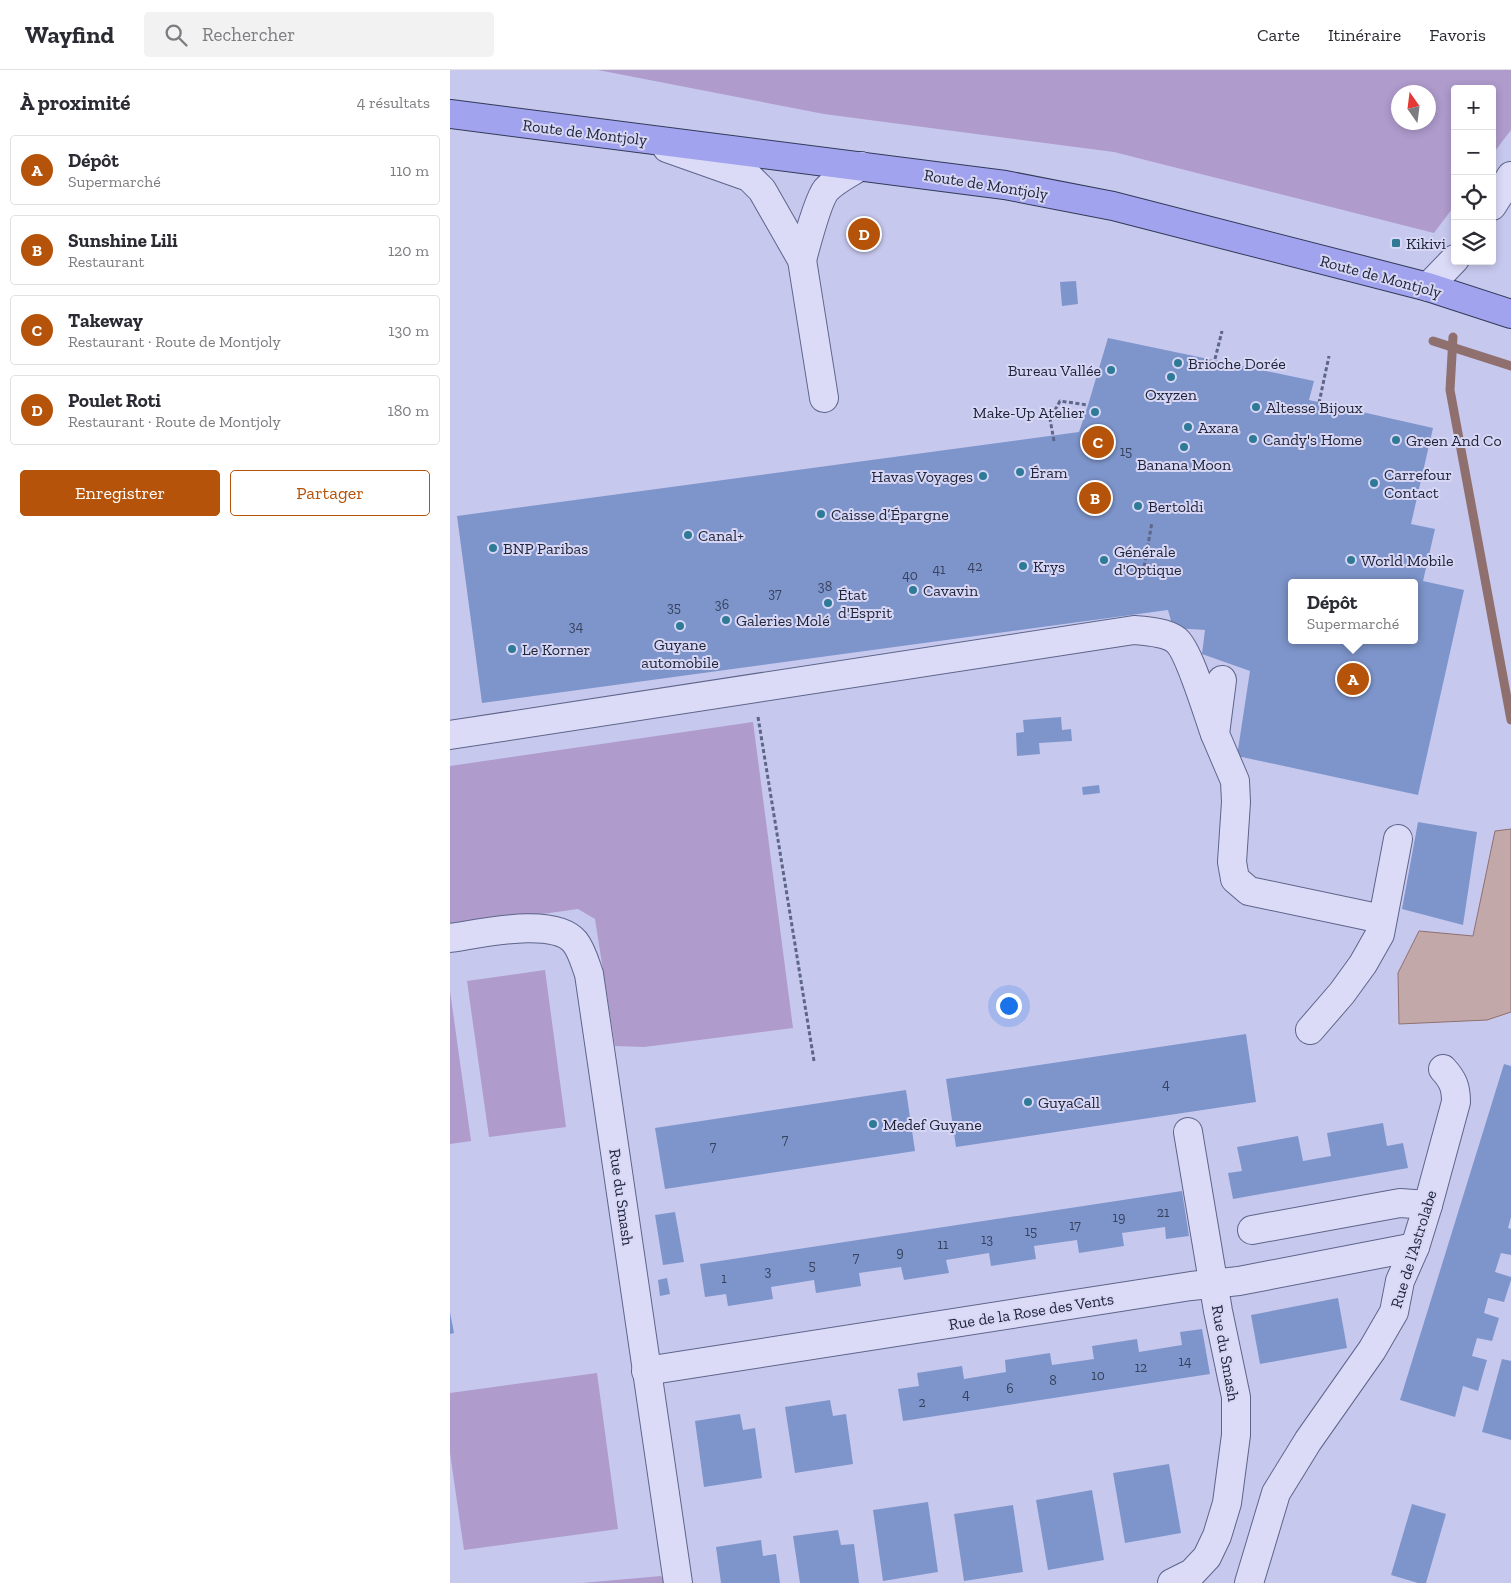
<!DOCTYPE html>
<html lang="fr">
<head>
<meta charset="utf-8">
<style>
  body { margin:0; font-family:"Zilla Slab",serif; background:#f2f2f3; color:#2b2b33 }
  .controls { position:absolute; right:15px; top:15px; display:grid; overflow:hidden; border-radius:5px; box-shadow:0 2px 8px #0003 }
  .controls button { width:45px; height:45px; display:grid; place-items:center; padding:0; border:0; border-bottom:1px solid #e1e1e2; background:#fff; color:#2b2b33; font:25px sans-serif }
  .compass { position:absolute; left:941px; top:15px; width:45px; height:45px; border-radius:50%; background:#fff; box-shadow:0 2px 8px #0003; rotate:346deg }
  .you { position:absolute; left:558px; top:935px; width:18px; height:18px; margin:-12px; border:4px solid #fff; border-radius:50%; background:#1a73e8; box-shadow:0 0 0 8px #1a73e833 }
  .badge { display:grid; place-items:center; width:32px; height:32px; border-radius:50%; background:#b45309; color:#fff; font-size:16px; font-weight:700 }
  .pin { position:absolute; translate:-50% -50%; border:2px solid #fff; box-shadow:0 1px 5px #0006 }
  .popup { position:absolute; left:838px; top:509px; width:130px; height:65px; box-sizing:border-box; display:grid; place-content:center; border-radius:5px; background:#fff; filter:drop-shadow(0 1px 4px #0005); font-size:16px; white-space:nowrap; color:#7c7c81 }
  .popup b { font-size:19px; color:#2b2b33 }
  .popup::after { content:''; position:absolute; left:50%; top:100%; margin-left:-10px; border:10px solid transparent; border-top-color:#fff }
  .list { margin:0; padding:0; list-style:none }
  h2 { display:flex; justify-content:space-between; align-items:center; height:65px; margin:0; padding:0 20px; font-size:21px }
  h2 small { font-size:16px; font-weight:400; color:#7c7c81 }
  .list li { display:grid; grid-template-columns:32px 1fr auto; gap:15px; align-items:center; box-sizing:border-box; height:70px; margin:0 10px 10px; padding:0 10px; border:1px solid #e1e1e2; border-radius:5px }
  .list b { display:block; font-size:19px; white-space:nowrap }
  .list p { margin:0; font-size:16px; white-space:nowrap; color:#7c7c81 }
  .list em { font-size:16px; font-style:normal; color:#7c7c81 }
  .actions { display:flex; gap:10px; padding:15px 20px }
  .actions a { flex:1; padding:11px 0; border:1px solid #b45309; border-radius:5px; text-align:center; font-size:18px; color:#b45309 }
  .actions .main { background:#b45309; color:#fff }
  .icon { flex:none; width:28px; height:28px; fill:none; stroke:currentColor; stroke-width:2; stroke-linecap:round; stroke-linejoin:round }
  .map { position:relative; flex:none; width:1061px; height:1513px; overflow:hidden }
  header { display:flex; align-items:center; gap:30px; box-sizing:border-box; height:70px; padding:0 25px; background:#fff; border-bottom:1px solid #e1e1e2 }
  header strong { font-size:24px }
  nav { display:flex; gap:28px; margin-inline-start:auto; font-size:18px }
  .search { width:350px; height:45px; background:#f2f2f3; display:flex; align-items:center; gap:12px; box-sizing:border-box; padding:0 18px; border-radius:5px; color:#7c7c81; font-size:19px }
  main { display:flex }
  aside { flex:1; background:#fff }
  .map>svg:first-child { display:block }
  .green { fill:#af9bcc; fill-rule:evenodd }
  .water { fill:#c2a8a9; stroke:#90706f }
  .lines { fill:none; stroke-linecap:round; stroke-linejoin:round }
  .stream { stroke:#90706f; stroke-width:9 }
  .building { fill:#7e95cb; fill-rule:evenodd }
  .minor-casing { stroke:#5d6589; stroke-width:30 }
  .major-casing { stroke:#313a57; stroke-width:30 }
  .path { stroke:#5d6589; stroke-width:3; stroke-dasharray:4 2.5; stroke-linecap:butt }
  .minor { stroke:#dbdbf8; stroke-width:28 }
  .major { stroke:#a1a3ef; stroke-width:28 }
  .poi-dot { fill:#2e7a97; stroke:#d7d7f5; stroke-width:2 }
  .labels { text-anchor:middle; stroke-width:4; stroke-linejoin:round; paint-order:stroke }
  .number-label { font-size:14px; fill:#38425e }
  .street-label { font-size:16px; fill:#20263a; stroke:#d7d7f5 }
  .poi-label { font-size:16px; fill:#20263a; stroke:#d7d7f5; text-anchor:start }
</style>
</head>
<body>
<header>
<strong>Wayfind</strong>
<div class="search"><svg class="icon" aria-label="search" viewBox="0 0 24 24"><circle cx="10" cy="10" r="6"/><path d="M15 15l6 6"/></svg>Rechercher</div>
<nav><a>Carte</a><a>Itinéraire</a><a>Favoris</a></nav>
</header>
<main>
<aside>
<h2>À proximité<small>4 résultats</small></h2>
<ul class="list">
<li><span class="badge">A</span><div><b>Dépôt</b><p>Supermarché</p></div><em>110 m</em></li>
<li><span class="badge">B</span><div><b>Sunshine Lili</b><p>Restaurant</p></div><em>120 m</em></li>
<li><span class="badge">C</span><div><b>Takeway</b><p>Restaurant · Route de Montjoly</p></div><em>130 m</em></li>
<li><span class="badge">D</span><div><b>Poulet Roti</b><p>Restaurant · Route de Montjoly</p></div><em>180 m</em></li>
</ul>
<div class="actions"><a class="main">Enregistrer</a><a>Partager</a></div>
</aside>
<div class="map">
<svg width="1061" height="1513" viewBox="0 0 1061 1513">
  <rect width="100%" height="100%" fill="#c7c8ee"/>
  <g class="green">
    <path d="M 148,0 L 1061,0 L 1061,60 L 1042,85 L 1042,19 L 1005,19 L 1005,135 L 984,163 L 664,82 L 374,44 ZM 978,22 L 978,52 L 948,52 L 948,22 Z"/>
    <path d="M 303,652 L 343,958 L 194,977 L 165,976 L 145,849 L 128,839 L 0,857 L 0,696 Z"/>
    <path d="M 95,900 L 116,1057 L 39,1067 L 17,911 Z"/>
    <path d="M 0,921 L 21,1071 L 0,1074 Z"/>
    <path d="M 147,1303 L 168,1459 L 14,1480 L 0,1383 L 0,1323 Z"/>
    <path d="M 211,1506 L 215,1513 L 132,1513 Z"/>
  </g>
  <path class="water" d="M 1061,759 L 1061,942 L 1037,950 L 949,954 L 948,903 L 969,861 L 1023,866 L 1045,761 Z"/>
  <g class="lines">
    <g class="stream">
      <path d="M 1003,267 L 1000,320 L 1061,650"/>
      <path d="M 983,271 L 1061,296"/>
    </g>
  </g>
  <g class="building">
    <path d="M 626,211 L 628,234 L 612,236 L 610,212 Z"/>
    <path d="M 658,268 L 864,311 L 859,330 L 983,358 L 961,454 L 985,459 L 973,511 L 1014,520 L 968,725 L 787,686 L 800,601 L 752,584 L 755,560 L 723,558 L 718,540 L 32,633 L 7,446 L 629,362 L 638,335 ZM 842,513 L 964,513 L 964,570 L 842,570 Z"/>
    <path d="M 611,647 L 612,660 L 621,659 L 622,671 L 589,673 L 590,684 L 567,686 L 566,663 L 574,662 L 573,650 Z"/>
    <path d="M 649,715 L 650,723 L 633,725 L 632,717 Z"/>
    <path d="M 968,752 L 1027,762 L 1013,855 L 952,839 Z"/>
    <path d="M 796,964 L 806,1032 L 506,1077 L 496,1009 Z"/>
    <path d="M 1054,994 L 1061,996 L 1061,1147 L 1058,1158 L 1061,1159 L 1061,1185 L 1051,1183 L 1045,1202 L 1061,1207 L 1061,1210 L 1054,1232 L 1038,1228 L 1034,1243 L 1049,1248 L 1042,1271 L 1027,1268 L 1022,1286 L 1037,1290 L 1028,1321 L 1013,1316 L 1005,1347 L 950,1330 Z"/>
    <path d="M 456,1020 L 465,1081 L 215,1119 L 205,1058 Z"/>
    <path d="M 933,1053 L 937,1076 L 953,1073 L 958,1098 L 783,1129 L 778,1103 L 792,1101 L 787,1077 L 848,1066 L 853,1091 L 881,1086 L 877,1063 Z"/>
    <path d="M 732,1121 L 739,1166 L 716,1169 L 715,1157 L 672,1163 L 674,1176 L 629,1183 L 627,1170 L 584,1176 L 586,1189 L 541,1196 L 539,1183 L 496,1190 L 499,1203 L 454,1210 L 451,1197 L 409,1203 L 411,1216 L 366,1223 L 364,1210 L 321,1217 L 323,1229 L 278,1236 L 276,1224 L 255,1227 L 250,1194 Z"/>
    <path d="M 225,1142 L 234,1192 L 213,1195 L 205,1145 Z"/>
    <path d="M 217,1208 L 220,1224 L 210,1226 L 208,1210 Z"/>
    <path d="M 888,1228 L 897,1278 L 810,1294 L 801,1245 Z"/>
    <path d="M 0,1242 L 4,1263 L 0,1264 Z"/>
    <path d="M 752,1259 L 760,1304 L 453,1351 L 448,1319 L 469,1316 L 467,1303 L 512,1296 L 514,1309 L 556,1302 L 555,1290 L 600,1283 L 602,1295 L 644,1289 L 642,1276 L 687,1269 L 689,1282 L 732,1275 L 730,1262 Z"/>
    <path d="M 1052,1289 L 1061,1291 L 1061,1370 L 1032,1362 Z"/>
    <path d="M 380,1330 L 383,1346 L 396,1344 L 403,1394 L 345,1403 L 335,1337 Z"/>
    <path d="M 290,1344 L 293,1360 L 305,1358 L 312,1408 L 254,1417 L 245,1351 Z"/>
    <path d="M 719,1394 L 731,1463 L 675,1473 L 663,1403 Z"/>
    <path d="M 642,1420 L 654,1490 L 598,1500 L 586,1430 Z"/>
    <path d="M 478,1432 L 488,1502 L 433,1511 L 423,1440 Z"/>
    <path d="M 962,1434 L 996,1444 L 976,1513 L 968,1513 L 941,1505 Z"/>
    <path d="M 563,1435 L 573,1502 L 514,1511 L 504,1444 Z"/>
    <path d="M 388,1460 L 391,1475 L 404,1474 L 409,1513 L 350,1513 L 343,1466 Z"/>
    <path d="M 311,1470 L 313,1486 L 326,1484 L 330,1513 L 271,1513 L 266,1477 Z"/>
  </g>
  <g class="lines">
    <defs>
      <g id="minor">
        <path d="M 217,78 L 299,107 L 312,120 L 352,190 L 374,328"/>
        <path d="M 1042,136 L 1061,106"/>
        <path d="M 352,190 C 356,175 368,130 376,120 C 385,110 400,103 411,96"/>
        <path d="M 978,217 L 1005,189"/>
        <path d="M 772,610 L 765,664 L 785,711 L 786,732 L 782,792 L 785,809 L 799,821 L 932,849"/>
        <path d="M 0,665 L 684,560 C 696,561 716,562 726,570 C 739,580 758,645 765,664"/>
        <path d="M 0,868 C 29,864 104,846 125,872 C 132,881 135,893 139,904 L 228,1513"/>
        <path d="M 860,960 L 892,923 L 913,894 L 930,864 L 948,769"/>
        <path d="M 802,1160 L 950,1133 L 978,1135"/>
        <path d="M 196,1301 L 741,1216 L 789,1211 L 965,1177"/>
        <path d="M 722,1513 L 742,1503 L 757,1487 L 767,1466 L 777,1433 L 786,1365 L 786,1327 L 768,1241 L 738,1062"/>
        <path d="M 799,1513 L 826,1423 L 858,1371 L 922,1280 L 944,1242 L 950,1211 L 965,1177 L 978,1135 L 1006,1032 C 1006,1017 1003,1010 993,999"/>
      </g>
      <path id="major" d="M 0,44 L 555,115 L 663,136 L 978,217 L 1061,244"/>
    </defs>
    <use href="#minor" class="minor-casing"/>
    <use href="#major" class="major-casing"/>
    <g class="path">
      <path d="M 765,289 L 772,261"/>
      <path d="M 869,333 L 879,286"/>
      <path d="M 604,371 L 600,349 L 610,331 L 638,335"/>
      <path d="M 693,503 L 702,452"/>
      <path d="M 308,647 L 364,991"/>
    </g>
    <use href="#minor" class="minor"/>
    <use href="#major" class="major"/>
  </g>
  <g class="poi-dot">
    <rect x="941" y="168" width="10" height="10" rx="2.5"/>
    <circle cx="728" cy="293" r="5"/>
    <circle cx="661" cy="300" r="5"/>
    <circle cx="721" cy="307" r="5"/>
    <circle cx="806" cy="337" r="5"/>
    <circle cx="645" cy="342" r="5"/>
    <circle cx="738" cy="357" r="5"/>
    <circle cx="803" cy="369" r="5"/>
    <circle cx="946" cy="370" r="5"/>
    <circle cx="734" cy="377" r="5"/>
    <circle cx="570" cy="402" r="5"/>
    <circle cx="533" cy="406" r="5"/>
    <circle cx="924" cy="413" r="5"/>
    <circle cx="688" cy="436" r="5"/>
    <circle cx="371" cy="444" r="5"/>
    <circle cx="238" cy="465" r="5"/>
    <circle cx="43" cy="478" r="5"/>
    <circle cx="654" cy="490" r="5"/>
    <circle cx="901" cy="490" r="5"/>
    <circle cx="573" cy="496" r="5"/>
    <circle cx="463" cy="520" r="5"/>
    <circle cx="378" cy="533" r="5"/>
    <circle cx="276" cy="550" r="5"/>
    <circle cx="230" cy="556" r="5"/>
    <circle cx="62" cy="579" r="5"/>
    <circle cx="578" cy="1032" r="5"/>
    <circle cx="423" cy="1054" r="5"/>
  </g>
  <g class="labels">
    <g class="number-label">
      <text x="676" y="386">15</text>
      <text x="525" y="501">42</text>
      <text x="489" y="504">41</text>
      <text x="460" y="510">40</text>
      <text x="375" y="521">38</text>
      <text x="325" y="528">37</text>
      <text x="272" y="539">36</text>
      <text x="224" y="542">35</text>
      <text x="126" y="561">34</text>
      <text x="716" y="1019">4</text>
      <text x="335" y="1074">7</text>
      <text x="263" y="1081">7</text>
      <text x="713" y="1147">21</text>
      <text x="669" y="1152">19</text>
      <text x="625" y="1160">17</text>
      <text x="581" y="1166">15</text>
      <text x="537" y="1174">13</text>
      <text x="493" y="1179">11</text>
      <text x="450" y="1187">9</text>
      <text x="406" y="1192">7</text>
      <text x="362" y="1200">5</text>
      <text x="318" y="1206">3</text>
      <text x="274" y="1213">1</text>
      <text x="735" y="1296">14</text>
      <text x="691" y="1302">12</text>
      <text x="648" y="1310">10</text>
      <text x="603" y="1315">8</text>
      <text x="560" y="1323">6</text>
      <text x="516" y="1329">4</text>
      <text x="472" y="1337">2</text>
    </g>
    <g class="street-label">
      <text transform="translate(135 62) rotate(7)" y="6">Route de Montjoly</text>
      <text transform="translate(536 114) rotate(9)" y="6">Route de Montjoly</text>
      <text transform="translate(931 206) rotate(15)" y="6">Route de Montjoly</text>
      <text transform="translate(172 1127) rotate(82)" y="6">Rue du Smash</text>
      <text transform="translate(963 1179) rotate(-73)" y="6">Rue de l’Astrolabe</text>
      <text transform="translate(581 1241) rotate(-9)" y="6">Rue de la Rose des Vents</text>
      <text transform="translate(776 1283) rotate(80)" y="6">Rue du Smash</text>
    </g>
    <g class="poi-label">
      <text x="956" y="179">Kikivi</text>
      <text x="738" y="299">Brioche Dorée</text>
      <text x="651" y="306" text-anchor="end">Bureau Vallée</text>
      <text x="721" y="330" text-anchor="middle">Oxyzen</text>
      <text x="816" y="343">Altesse Bijoux</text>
      <text x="635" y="348" text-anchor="end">Make-Up Atelier</text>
      <text x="748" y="363">Axara</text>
      <text x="813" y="375">Candy's Home</text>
      <text x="956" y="376">Green And Co</text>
      <text x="734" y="400" text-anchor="middle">Banana Moon</text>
      <text x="580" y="408">Éram</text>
      <text x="934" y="410">Carrefour<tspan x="934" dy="18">Contact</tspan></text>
      <text x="523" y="412" text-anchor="end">Havas Voyages</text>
      <text x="698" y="442">Bertoldi</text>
      <text x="381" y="450">Caisse d’Épargne</text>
      <text x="248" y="471">Canal+</text>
      <text x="53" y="484">BNP Paribas</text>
      <text x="664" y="487">Générale<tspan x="664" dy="18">d'Optique</tspan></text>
      <text x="911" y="496">World Mobile</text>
      <text x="583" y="502">Krys</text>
      <text x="473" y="526">Cavavin</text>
      <text x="388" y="530">État<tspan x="388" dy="18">d'Esprit</tspan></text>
      <text x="286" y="556">Galeries Molé</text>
      <text x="230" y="580" text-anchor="middle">Guyane<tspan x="230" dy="18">automobile</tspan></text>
      <text x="72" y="585">Le Korner</text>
      <text x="588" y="1038">GuyaCall</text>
      <text x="433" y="1060">Medef Guyane</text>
    </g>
  </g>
</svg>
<div class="controls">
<button>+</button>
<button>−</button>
<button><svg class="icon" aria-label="locate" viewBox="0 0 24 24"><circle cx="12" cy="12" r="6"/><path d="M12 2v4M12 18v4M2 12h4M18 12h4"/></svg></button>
<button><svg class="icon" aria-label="layers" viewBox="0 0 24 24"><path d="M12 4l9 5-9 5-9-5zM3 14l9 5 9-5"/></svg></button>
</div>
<svg class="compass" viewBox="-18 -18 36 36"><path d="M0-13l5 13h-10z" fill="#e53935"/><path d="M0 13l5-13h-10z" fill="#7c7c81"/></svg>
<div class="you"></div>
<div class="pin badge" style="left:903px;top:609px">A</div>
<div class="popup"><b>Dépôt</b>Supermarché</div>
<div class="pin badge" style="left:645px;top:428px">B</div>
<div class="pin badge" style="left:648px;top:372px">C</div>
<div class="pin badge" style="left:414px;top:164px">D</div>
</div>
</main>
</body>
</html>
